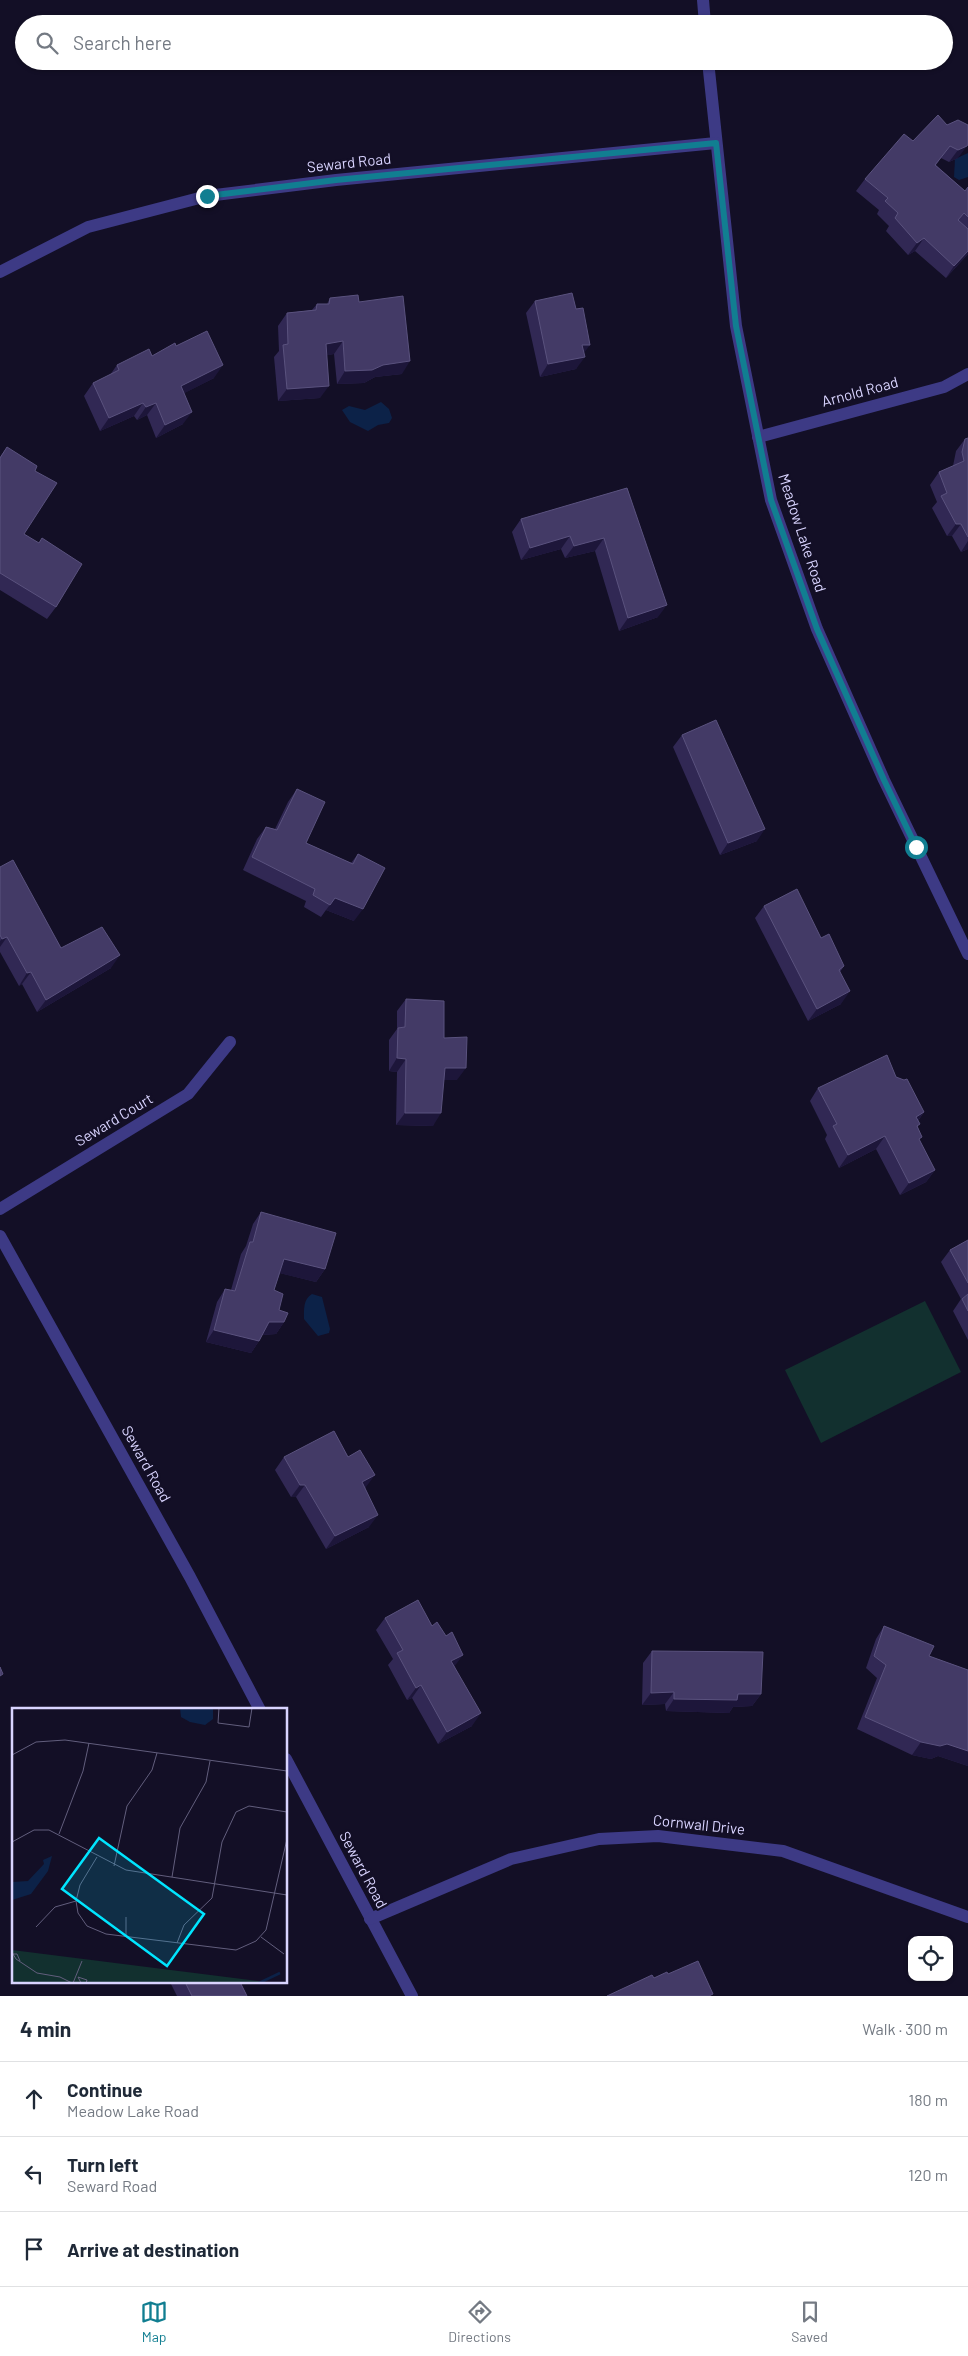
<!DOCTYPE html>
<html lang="en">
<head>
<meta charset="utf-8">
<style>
  body { margin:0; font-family:Barlow,sans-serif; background:#f2f2f3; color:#1f2937 }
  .controls { position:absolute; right:15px; bottom:15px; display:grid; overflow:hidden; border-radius:10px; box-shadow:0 1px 4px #0004 }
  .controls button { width:45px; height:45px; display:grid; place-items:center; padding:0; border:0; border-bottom:1px solid #e0e1e3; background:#fff; color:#1f2937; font:25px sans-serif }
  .stop { position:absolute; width:15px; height:15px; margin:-11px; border:4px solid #117e91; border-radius:50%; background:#fff }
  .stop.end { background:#117e91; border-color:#fff; box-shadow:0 1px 5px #0008 }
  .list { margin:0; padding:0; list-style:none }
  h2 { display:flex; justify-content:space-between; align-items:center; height:65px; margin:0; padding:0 20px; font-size:21px }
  h2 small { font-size:16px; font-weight:400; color:#747a83 }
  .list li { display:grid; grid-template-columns:32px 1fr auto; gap:15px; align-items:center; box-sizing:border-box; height:75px; padding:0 20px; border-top:1px solid #e0e1e3 }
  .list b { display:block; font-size:19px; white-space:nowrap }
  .list p { margin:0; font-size:16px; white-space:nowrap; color:#747a83 }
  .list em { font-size:16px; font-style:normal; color:#747a83 }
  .icon { flex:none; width:28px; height:28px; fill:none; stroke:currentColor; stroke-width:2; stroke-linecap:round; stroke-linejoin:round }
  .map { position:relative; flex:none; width:968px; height:1996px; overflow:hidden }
  .search { position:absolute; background:#fff; box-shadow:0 1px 4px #0004; left:15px; right:15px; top:15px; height:55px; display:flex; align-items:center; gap:12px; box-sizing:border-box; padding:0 18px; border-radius:28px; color:#747a83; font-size:19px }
  .sheet { height:290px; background:#fff }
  nav { display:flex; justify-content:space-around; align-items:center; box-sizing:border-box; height:70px; border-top:1px solid #e0e1e3; background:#fff; font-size:14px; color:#747a83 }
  nav a { display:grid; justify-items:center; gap:2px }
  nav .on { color:#117e91 }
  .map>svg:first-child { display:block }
  .green { fill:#12302f }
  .water { fill:#0c2248 }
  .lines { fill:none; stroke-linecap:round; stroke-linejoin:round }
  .minor { stroke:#3d3a85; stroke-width:12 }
  .wall { fill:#312854 }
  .shaded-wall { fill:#1d163a }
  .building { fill:#433a66; stroke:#5a527e }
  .route { stroke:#117e91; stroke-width:6 }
  .labels { text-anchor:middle; stroke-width:4.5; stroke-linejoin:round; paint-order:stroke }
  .street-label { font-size:15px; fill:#d9d4ff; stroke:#130f26 }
  .inset-river { fill:none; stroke:#0c2248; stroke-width:2.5 }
  .inset-road { fill:none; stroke:#625e7d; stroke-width:1 }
  .view { fill:#00e5ff; fill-opacity:0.15; stroke:#00e5ff; stroke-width:2.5 }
  .inset-edge { fill:none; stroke:#d9d4ff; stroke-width:2.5 }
</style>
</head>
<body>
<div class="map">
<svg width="968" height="1996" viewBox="0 0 968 1996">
  <rect width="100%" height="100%" fill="#130f26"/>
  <path class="green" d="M 925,1301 L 961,1372 L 821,1443 L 785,1370 Z"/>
  <g class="water">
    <path d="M 968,153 L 968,177 L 959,180 L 954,177 L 955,159 Z"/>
    <path d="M 381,402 L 389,409 L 392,418 L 389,423 L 378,425 L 368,431 L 350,422 L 342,410 L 349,406 L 365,410 Z"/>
    <path d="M 312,1294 L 322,1297 L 330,1329 L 329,1333 L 318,1336 L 304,1319 C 304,1310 303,1299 312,1294 Z"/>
  </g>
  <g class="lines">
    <g class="minor">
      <path d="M 703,0 L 705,24"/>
      <path d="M 708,61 L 736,326 L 771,500 L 817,629 L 884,780 L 968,954"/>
      <path d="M 0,272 L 88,227 L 207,196 L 336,180 L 716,143"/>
      <path d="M 758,437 L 944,387 L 968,374"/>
      <path d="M 0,1209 L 188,1094 L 230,1042"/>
      <path d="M 0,1236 L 190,1577 L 260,1710"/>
      <path d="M 286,1759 L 412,1996"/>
      <path d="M 370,1919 L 511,1859 L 599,1839 L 658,1836 L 783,1851 L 968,1917"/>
    </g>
  </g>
  <g class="wall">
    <path d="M 958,120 L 958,158 L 949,162 L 941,158 L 936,165 L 965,191 L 968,187 L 968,254 L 946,278 L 915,251 L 908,255 L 886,231 L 889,226 L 877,214 L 879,210 L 856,191 L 865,179 L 913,141 Z"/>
    <path d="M 330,298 L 359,302 L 402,374 L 375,377 L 364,383 L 337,384 L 334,354 L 327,355 L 320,398 L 278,401 L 274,357 L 279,351 L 278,326 L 287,313 L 312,310 L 317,304 L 327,304 Z"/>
    <path d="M 535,301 L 584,353 L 576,369 L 540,377 L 526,313 Z"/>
    <path d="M 176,346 L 214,378 L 184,393 L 183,424 L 156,438 L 147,415 L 137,420 L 134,416 L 100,431 L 84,396 L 93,383 L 110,375 L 117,365 L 152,356 Z"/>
    <path d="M 968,438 L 968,549 L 961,552 L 952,536 L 947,536 L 932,508 L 937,502 L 930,485 L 939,472 L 953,466 L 956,451 L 965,439 Z"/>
    <path d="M 7,447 L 35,471 L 24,534 L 56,607 L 47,619 L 0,590 L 0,457 Z"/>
    <path d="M 627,488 L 658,617 L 619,631 L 595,551 L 565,558 L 561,549 L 521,560 L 512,532 L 521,519 Z"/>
    <path d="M 682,735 L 757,841 L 720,855 L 673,747 Z"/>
    <path d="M 297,789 L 306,843 L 351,863 L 358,854 L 354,921 L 326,910 L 321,917 L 304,907 L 306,901 L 243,870 L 257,839 L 266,827 L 275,829 L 288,802 Z"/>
    <path d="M 0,867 L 61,948 L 111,968 L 37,1012 L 22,984 L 19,986 L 0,952 Z"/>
    <path d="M 764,906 L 821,938 L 844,966 L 840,972 L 841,1004 L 808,1021 L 755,918 Z"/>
    <path d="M 406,999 L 444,1038 L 457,1080 L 444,1080 L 433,1126 L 396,1125 L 397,1072 L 389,1071 L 389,1040 L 397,1029 L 397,1011 Z"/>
    <path d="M 896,1077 L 924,1112 L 918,1121 L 918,1128 L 919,1141 L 935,1170 L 926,1182 L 900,1195 L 876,1149 L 839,1168 L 825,1139 L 827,1135 L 810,1101 L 818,1088 Z"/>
    <path d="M 261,1212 L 325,1269 L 316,1282 L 280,1273 L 274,1290 L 279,1310 L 284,1322 L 276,1334 L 262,1335 L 259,1341 L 251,1353 L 206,1342 L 217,1302 L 225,1289 L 231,1290 L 241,1254 L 246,1246 L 253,1224 Z"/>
    <path d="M 968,1240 L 968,1340 L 953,1311 L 961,1299 L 941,1262 L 950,1250 Z"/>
    <path d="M 284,1457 L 366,1487 L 365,1488 L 369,1527 L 326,1549 L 296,1497 L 291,1497 L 275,1470 Z"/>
    <path d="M 385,1618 L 432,1626 L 455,1667 L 472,1726 L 438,1744 L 412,1698 L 407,1700 L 388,1665 L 393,1659 L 376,1630 Z"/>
    <path d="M 884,1626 L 929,1656 L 968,1670 L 968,1766 L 938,1756 L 931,1759 L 912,1755 L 857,1729 L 877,1678 L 866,1668 L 876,1639 Z"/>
    <path d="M 652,1651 L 761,1694 L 752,1706 L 733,1707 L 729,1713 L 666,1711 L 665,1704 L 642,1705 L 643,1663 Z"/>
    <path d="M 170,1982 L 240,1982 L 247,1996 L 177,1996 Z"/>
  </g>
  <g class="shaded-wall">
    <path d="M 967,146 L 958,158 L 949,162 L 958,150 Z"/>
    <path d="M 924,238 L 915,251 L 908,255 L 917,243 Z"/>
    <path d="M 968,251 L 968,254 L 946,278 L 954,266 Z"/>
    <path d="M 343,341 L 334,354 L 318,357 L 326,344 Z"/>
    <path d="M 582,345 L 590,345 L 581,357 Z"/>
    <path d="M 585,357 L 576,369 L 540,377 L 548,364 Z"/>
    <path d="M 410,361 L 402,374 L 375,377 L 364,383 L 337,384 L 345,371 Z"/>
    <path d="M 223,365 L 214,378 L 173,399 L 181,386 Z"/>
    <path d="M 329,386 L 320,398 L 278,401 L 287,389 Z"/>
    <path d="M 143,403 L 134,416 L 100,431 L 109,418 Z"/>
    <path d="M 156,403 L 147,415 L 137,420 L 146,407 Z"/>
    <path d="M 192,412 L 183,424 L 156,438 L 165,425 Z"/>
    <path d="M 956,524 L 961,524 L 952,536 L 947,536 Z"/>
    <path d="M 570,536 L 561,549 L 521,560 L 530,548 Z"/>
    <path d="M 604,538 L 595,551 L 565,558 L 574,546 Z"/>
    <path d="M 968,541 L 968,549 L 961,552 Z"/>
    <path d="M 667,605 L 658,617 L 619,631 L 628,618 Z"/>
    <path d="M 765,829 L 757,841 L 720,855 L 728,843 Z"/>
    <path d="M 335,898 L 363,909 L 354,921 L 326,910 Z"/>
    <path d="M 7,937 L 0,947 L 0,941 L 2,939 Z"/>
    <path d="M 120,955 L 111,968 L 37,1012 L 46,1000 Z"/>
    <path d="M 31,972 L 22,984 L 19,986 L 27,973 Z"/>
    <path d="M 850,991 L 841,1004 L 808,1021 L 817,1009 Z"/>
    <path d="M 397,1058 L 406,1059 L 397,1072 L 389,1071 Z"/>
    <path d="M 445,1068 L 466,1068 L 457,1080 L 437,1080 Z"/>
    <path d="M 924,1112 L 915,1125 L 916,1117 Z"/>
    <path d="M 405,1113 L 441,1113 L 433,1126 L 396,1125 Z"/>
    <path d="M 885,1136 L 876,1149 L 839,1168 L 848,1155 Z"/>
    <path d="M 935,1170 L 926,1182 L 900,1195 L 909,1183 Z"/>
    <path d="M 284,1259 L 325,1269 L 316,1282 L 275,1272 Z"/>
    <path d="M 269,1322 L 284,1322 L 276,1334 L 260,1335 Z"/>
    <path d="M 214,1330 L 259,1341 L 251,1353 L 206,1342 Z"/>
    <path d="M 375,1475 L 366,1487 L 353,1494 L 362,1482 Z"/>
    <path d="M 300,1485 L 305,1485 L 296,1497 L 291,1497 Z"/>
    <path d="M 378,1515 L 369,1527 L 326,1549 L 335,1536 Z"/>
    <path d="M 463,1655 L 454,1667 L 451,1661 Z"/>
    <path d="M 421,1685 L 412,1698 L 407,1700 L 416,1688 Z"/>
    <path d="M 674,1692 L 665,1704 L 642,1705 L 651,1693 Z"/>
    <path d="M 738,1694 L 761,1694 L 752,1706 L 733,1707 L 729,1713 L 666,1711 L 674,1699 Z"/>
    <path d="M 481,1713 L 472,1726 L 438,1744 L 447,1732 Z"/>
    <path d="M 921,1742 L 947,1744 L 968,1751 L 968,1766 L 938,1756 L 931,1759 L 912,1755 Z"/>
  </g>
  <g class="building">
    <path d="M 938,115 L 947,125 L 958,120 L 968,125 L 968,144 L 967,146 L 958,150 L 950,146 L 935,165 L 965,191 L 968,187 L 968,217 L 964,213 L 958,220 L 968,229 L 968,251 L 954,266 L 924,238 L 917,243 L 895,218 L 898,213 L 885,201 L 888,198 L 865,179 L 904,134 L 913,141 Z"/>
    <path d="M 572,293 L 576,309 L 583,308 L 590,345 L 582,345 L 585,357 L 548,364 L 535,301 Z"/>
    <path d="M 358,295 L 359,302 L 403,296 L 410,361 L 383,365 L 372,370 L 345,371 L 343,341 L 326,344 L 329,386 L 287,389 L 283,345 L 288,344 L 287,313 L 316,310 L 317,304 L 329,304 L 330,298 Z"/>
    <path d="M 207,331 L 223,365 L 181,386 L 192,412 L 165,425 L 156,403 L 146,407 L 143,403 L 109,418 L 93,383 L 119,370 L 117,365 L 149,349 L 152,356 L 175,343 L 176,346 Z"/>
    <path d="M 968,438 L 968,537 L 961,524 L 956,524 L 941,496 L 947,493 L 939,472 L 964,461 L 962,452 L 965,439 Z"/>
    <path d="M 7,447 L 37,466 L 35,471 L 57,483 L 24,534 L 39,543 L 42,538 L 82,564 L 56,607 L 0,573 L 0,458 Z"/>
    <path d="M 627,488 L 667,605 L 628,618 L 604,538 L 574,546 L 570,536 L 530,548 L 521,519 Z"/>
    <path d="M 716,720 L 765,829 L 728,843 L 682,735 Z"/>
    <path d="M 297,789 L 325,802 L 306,843 L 353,864 L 358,854 L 385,868 L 363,909 L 335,898 L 330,905 L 313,895 L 315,889 L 252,857 L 266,827 L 277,830 Z"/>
    <path d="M 13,860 L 61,948 L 102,927 L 120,955 L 46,1000 L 31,972 L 27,973 L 7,937 L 2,939 L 0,935 L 0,867 Z"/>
    <path d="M 797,889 L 821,938 L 829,934 L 844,966 L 839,970 L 850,991 L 817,1009 L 764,906 Z"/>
    <path d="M 406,999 L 444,1001 L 444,1038 L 467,1037 L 466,1068 L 445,1068 L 441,1113 L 405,1113 L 406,1059 L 397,1058 L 398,1028 L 405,1027 Z"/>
    <path d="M 887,1055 L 896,1077 L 904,1080 L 907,1079 L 924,1112 L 916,1117 L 920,1124 L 917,1126 L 922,1137 L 919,1139 L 935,1170 L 909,1183 L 885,1136 L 848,1155 L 833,1126 L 837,1124 L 818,1088 Z"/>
    <path d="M 261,1212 L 336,1233 L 325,1269 L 284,1259 L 274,1290 L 283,1294 L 279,1310 L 288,1313 L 284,1322 L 269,1322 L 259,1341 L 214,1330 L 225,1289 L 235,1291 L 250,1242 L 253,1242 Z"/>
    <path d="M 968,1240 L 968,1283 L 950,1250 Z"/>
    <path d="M 968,1294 L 968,1311 L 962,1299 Z"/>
    <path d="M 334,1431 L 348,1457 L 360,1450 L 375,1475 L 362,1482 L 378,1515 L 335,1536 L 305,1485 L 300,1485 L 284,1457 Z"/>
    <path d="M 418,1600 L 432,1626 L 437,1622 L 446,1636 L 452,1632 L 463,1655 L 451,1661 L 481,1713 L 447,1732 L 421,1685 L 416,1688 L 397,1653 L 403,1650 L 385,1618 Z"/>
    <path d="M 884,1626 L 934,1646 L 929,1656 L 968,1670 L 968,1751 L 947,1744 L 940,1746 L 921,1742 L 865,1717 L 886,1665 L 874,1656 Z"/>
    <path d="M 652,1651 L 763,1652 L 761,1694 L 738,1694 L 737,1700 L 674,1699 L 674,1692 L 651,1693 Z"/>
    <path d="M 0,1667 L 3,1674 L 0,1676 Z"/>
    <path d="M 698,1961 L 713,1994 L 709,1996 L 607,1996 L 652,1975 L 654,1978 L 667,1972 L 668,1974 Z"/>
    <path d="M 185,1982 L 240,1982 L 247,1996 L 192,1996 Z"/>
  </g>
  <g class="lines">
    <path class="route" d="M 207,196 L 336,180 L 716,143 L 736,326 L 771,500 L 817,629 L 884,780 L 916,847"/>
  </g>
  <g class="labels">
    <g class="street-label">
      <text transform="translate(349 163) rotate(-6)" y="5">Seward Road</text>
      <text transform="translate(860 392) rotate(-15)" y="5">Arnold Road</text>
      <text transform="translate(802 533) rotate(72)" y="5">Meadow Lake Road</text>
      <text transform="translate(114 1120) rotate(-31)" y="5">Seward Court</text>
      <text transform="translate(146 1464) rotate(61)" y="5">Seward Road</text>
      <text transform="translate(699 1825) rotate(6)" y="5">Cornwall Drive</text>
      <text transform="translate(363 1870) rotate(62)" y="5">Seward Road</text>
    </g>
  </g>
  <g transform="translate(12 1708)">
    <rect width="275" height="275" fill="#130f26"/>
    <path d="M 0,242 L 262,275 L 0,275 Z" fill="#12302f"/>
    <path d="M 168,0 L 201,0 L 201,11 L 193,17 L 178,14 L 169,9 ZM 40,148 L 36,163 L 19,186 L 0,192 L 0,174 L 16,173 L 32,156 L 31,152 Z" fill="#0c2248"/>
    <path class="inset-river" d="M 247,275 L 268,265"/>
    <path class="inset-road" d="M 207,0 L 206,15 L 237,19 L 240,0M 0,47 L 24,34 L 53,32 L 275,63M 47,126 L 71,63 L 77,35M 0,134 L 22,122 L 37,122 L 114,162 L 275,187M 85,149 L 68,177 L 64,193 L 66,205 L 75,218 L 94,226 L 224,242 L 244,233 L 254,222 L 275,131M 102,158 L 115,98 L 140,62 L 145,45M 160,169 L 168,120 L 194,74 L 198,53M 24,219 L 43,199 L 64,193M 114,228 L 114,209M 249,229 L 272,246M 165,235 L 172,217 L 200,190 L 210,134 L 224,104 L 237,98 L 275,104M 8,253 L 5,246 L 1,246 L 4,251 L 25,265 L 48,269 L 60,275M 61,275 L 70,253M 69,275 L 66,269 L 75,272 L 74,275"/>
    <path class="view" d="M 87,130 L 192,206 L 155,258 L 50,181 Z"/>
    <rect width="275" height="275" class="inset-edge"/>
  </g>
</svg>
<div class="controls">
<button><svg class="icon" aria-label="locate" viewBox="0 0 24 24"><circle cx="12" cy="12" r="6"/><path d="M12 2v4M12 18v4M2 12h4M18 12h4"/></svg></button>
</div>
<div class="stop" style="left:916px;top:847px"></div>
<div class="stop end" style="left:207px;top:196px"></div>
<div class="search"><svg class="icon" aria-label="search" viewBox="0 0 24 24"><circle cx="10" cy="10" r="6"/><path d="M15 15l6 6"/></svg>Search here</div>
</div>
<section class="sheet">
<h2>4 min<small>Walk · 300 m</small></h2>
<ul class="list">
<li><svg class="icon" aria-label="ahead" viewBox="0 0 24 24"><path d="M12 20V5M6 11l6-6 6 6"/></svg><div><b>Continue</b><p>Meadow Lake Road</p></div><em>180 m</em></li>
<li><svg class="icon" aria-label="left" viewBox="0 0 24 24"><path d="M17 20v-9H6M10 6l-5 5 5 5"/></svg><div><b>Turn left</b><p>Seward Road</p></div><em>120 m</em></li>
<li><svg class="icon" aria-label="arrive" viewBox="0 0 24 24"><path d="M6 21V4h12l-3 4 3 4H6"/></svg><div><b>Arrive at destination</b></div></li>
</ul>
</section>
<nav>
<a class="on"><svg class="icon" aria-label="map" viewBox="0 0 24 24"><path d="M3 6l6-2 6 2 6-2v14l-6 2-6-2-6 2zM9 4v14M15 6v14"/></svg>Map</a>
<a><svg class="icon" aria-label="directions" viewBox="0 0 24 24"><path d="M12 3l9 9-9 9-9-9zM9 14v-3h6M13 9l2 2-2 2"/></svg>Directions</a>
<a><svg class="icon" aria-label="saved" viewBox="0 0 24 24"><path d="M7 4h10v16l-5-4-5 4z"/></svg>Saved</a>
</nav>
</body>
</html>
